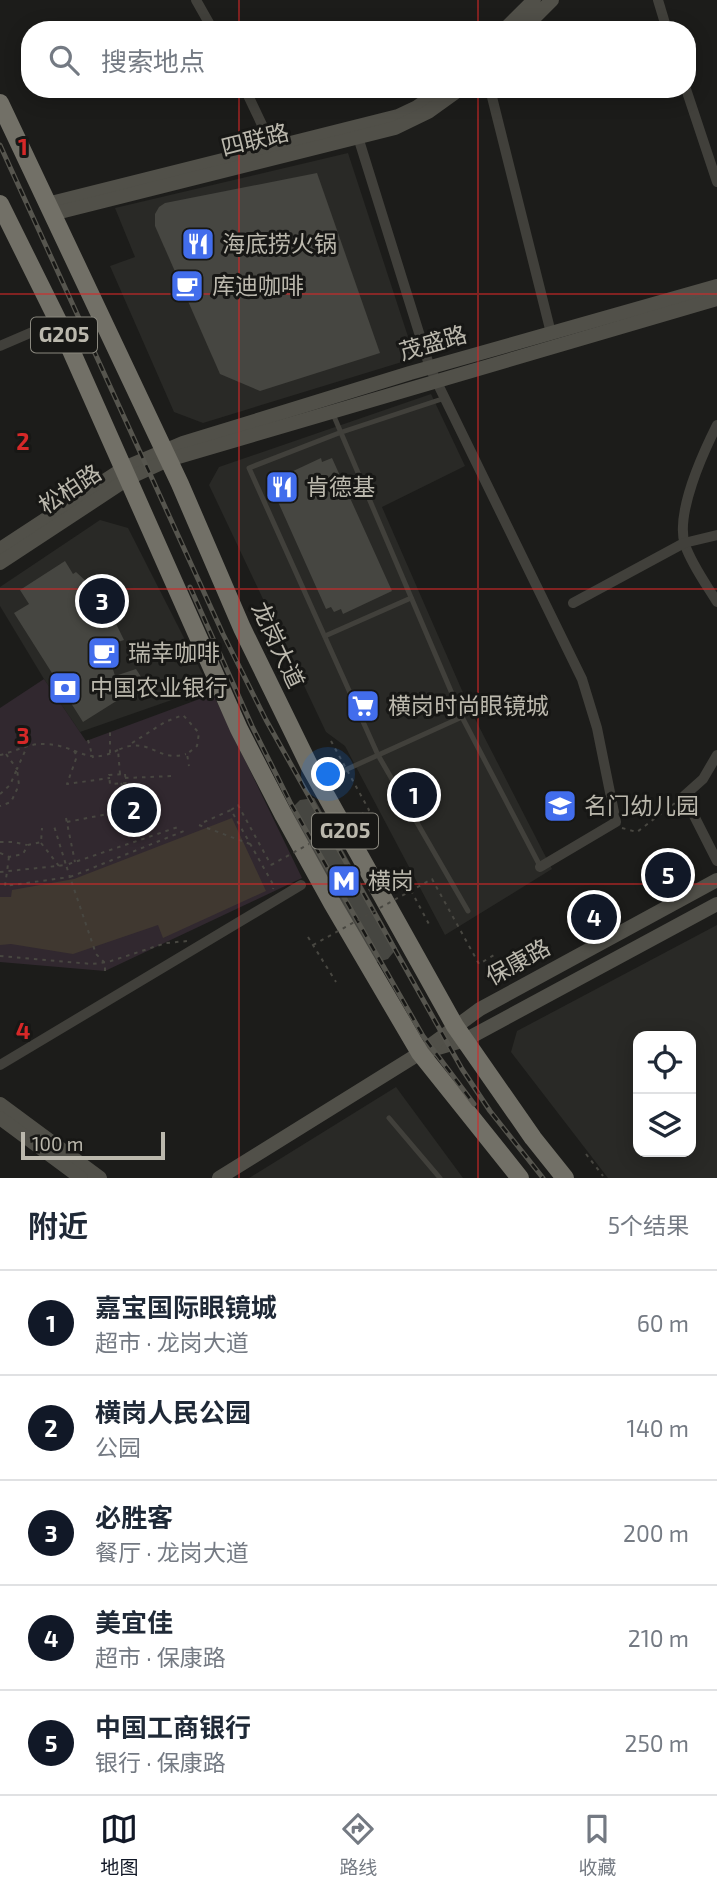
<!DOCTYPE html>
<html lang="zh">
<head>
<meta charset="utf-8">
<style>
  body { margin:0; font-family:"Exo 2","Noto Sans SC",sans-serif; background:#f6f6f7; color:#1f2937 }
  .controls { position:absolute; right:21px; bottom:21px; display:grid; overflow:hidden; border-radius:14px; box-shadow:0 4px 18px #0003 }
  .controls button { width:63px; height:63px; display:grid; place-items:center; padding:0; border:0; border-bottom:2px solid #e0e1e3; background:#fff; color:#1f2937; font:35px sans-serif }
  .scale { position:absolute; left:21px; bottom:18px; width:144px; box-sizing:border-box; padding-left:7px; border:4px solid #bbb8ad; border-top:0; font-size:19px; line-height:24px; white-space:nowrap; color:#bbb8ad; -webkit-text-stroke:5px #171715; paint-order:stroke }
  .you { position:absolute; left:329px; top:775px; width:24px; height:24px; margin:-18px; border:5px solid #fff; border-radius:50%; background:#1a73e8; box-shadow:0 0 0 10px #1a73e833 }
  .badge { display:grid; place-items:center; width:46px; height:46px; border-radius:50%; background:#111827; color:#fff; font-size:23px; font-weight:700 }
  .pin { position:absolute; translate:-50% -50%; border:4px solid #fff; box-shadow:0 2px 7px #0006 }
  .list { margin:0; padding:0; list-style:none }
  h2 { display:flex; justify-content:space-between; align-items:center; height:91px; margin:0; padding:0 28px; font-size:30px }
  h2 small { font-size:23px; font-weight:400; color:#747a83 }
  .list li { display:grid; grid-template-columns:46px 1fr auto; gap:21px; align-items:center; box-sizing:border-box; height:105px; padding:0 28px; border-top:2px solid #e0e1e3 }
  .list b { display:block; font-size:26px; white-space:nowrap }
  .list p { margin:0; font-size:23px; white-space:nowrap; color:#747a83 }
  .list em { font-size:23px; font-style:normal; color:#747a83 }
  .icon { flex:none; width:38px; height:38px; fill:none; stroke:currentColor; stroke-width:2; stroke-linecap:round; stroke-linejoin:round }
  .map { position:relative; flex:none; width:717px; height:1178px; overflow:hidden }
  .search { position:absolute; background:#fff; box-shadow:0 4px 18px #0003; left:21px; right:21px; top:21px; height:77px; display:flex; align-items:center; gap:18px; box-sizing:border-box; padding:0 24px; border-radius:28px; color:#747a83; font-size:26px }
  .sheet { height:616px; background:#fff }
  nav { display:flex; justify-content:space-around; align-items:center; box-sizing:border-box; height:98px; border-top:2px solid #e0e1e3; background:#fff; font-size:19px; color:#747a83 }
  nav a { display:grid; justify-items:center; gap:4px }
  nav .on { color:#111827 }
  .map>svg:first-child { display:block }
  .built { fill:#292926; fill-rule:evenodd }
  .green { fill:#31282f }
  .water { fill:#403830 }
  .building { fill:#464641 }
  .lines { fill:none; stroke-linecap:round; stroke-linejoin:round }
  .path { stroke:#484741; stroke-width:2; stroke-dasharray:3.5 5; stroke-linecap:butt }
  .lane { stroke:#41403b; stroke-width:5 }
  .street { stroke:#41403b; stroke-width:10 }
  .secondary { stroke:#515049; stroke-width:14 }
  .highway { stroke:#727067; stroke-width:18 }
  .rail-casing { stroke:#56554e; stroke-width:5 }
  .rail { stroke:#171715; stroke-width:2.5; stroke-dasharray:8; stroke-linecap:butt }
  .path-bridge { stroke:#484741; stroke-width:2; stroke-dasharray:3.5 5; stroke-linecap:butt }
  .grid { fill:none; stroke:#d62828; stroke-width:2; stroke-opacity:0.55 }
  .labels { text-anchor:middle; stroke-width:6; stroke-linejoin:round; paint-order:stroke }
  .shield { fill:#171715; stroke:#8a887f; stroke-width:2 }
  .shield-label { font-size:21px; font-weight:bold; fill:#bbb8ad }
  .street-label { font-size:23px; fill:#bbb8ad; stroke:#171715 }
  .poi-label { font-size:23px; fill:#bbb8ad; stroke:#171715; text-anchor:start }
  .grid-label { font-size:23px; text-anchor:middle; font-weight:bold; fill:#d62828; stroke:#171715; stroke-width:6; stroke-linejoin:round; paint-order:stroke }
</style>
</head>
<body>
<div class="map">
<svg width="717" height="1178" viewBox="0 0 717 1178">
  <rect width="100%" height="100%" fill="#1c1c1a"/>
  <g class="built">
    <path d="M 348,153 L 415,358 L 203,423 L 174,412 L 110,266 L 135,257 L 115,208 Z"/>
    <path d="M 431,394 L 465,466 L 382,507 L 471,711 L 552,869 L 445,935 L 345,746 L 326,732 L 209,485 L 219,467 Z"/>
    <path d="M 100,520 L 128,528 L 209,687 L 80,732 L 44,679 L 0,606 L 0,587 Z"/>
    <path d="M 717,925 L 717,1178 L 608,1178 L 511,1052 L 517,1031 ZM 638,1036 L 691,1036 L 691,1152 L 638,1152 Z"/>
    <path d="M 396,1087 L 463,1178 L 249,1178 Z"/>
  </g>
  <path class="green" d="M 44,679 L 86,741 L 213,694 L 302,878 L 105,971 L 0,962 L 0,708 Z"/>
  <path class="water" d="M 232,818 L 266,891 L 163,938 L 158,925 L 73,954 L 11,944 L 0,945 L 0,897 L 11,897 L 12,890 L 74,879 Z"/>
  <g class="building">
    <path d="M 317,173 L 380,353 L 260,391 L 220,374 L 155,226 L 155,214 L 159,207 L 165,203 Z"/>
    <path d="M 321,458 L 322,462 L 332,458 L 392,591 L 343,614 L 341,609 L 334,612 L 331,607 L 326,609 L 275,495 L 279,493 L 276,487 L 282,484 L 280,480 L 290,475 L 289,473 Z"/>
    <path d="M 65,561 L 73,574 L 76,572 L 88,583 L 95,581 L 124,640 L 106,646 L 115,676 L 136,669 L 145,683 L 83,722 L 14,613 L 29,604 L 20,590 Z"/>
    <path d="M 314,798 L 397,948 L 388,959 L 378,962 L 374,961 L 290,810 L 300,800 Z"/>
  </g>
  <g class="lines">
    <g class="path">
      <path d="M 88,740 L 93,758"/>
      <path d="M 132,743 L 165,722 L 183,715 L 199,733 L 197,746 L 187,754 L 189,766"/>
      <path d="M 74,751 L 77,756 L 67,784 L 110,778"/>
      <path d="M 110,753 L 110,732"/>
      <path d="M 6,754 L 17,769 L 26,749"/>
      <path d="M 0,755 C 14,752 30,743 43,744 C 77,744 85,767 118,750"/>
      <path d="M 120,774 L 118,750 C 150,735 157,763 186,754"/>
      <path d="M 125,774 L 126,783 L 110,784 L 109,775 Z"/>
      <path d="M 125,778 L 173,776"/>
      <path d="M 121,783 L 145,837"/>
      <path d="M 0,794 L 10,785 L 17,769 L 19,785 L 11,802 L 0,806"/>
      <path d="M 231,810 L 238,805 L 271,865"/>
      <path d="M 66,818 L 75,862"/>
      <path d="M 67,822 L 133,809"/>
      <path d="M 204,822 L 231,810 L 274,886 L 273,889"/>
      <path d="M 199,825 L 250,844"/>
      <path d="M 622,828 L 637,832 L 675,803"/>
      <path d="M 0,842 L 13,842 L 27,845"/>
      <path d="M 41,843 L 59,866"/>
      <path d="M 0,853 L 9,857 L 23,854 L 28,845 L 41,842 L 42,828"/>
      <path d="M 9,857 L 5,886 L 70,877 L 66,865 L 181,826"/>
      <path d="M 0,872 L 66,865 L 54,826"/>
      <path d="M 407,883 L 431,928"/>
      <path d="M 308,937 L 336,982"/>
      <path d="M 0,956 L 92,964 L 108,962 L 166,943 L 188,941"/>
      <path d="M 105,971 L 105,963 L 96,954 L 70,877 L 184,831"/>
      <path d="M 586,1154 L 603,1176"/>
    </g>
    <g class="lane">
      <path d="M 445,398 L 339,433 L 249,468 L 378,755 L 468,911"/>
      <path d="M 333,414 L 462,717 L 540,866"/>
      <path d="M 325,636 L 411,598"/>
      <path d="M 321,781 L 462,717"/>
      <path d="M 389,1118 L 440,1178"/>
    </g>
    <g class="street">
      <path d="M 196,0 L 213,30"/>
      <path d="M 658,0 L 667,30"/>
      <path d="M 245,89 L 273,148"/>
      <path d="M 490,89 L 551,333"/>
      <path d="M 686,89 L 717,182"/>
      <path d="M 358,137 L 430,368 L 582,679 L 597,728 L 616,822 L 540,867"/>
      <path d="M 0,346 L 58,321"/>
      <path d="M 717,425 C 703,453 675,514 685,545 C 692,565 706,584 717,602"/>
      <path d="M 573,603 L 684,543 L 717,535"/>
      <path d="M 717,755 L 703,779 L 684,796 L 717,861"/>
      <path d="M 0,1065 L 301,885"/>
    </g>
    <g class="secondary">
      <path d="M 504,30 L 534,0"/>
      <path d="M 522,30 L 552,0"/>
      <path d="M 47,204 L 398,116 L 417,107 L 443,89"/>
      <path d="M 52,214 L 395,128 L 428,112 L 460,89"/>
      <path d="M 0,549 L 124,468 L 183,443 L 410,373 L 717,286"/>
      <path d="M 0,563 L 129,478 L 168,460 L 717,299"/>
      <path d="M 428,1051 L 465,1040 L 717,904"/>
      <path d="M 0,1104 L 100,1178"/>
      <path d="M 0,1118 L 81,1178"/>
      <path d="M 219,1178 L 420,1053 L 480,1009 L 717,880"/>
    </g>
    <g class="highway">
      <path d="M 0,103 L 180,484 L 242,628 L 309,765 L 455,1026 L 533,1138 L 565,1178"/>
      <path d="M 0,204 L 58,321 L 239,729 L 284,816 L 332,903 L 420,1053 L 520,1178"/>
    </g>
    <defs>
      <g id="rail">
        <path d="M 0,145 L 223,634 L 266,720 L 462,1069 L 490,1111 L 543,1178"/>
        <path d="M 190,587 L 252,726 L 291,804 L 423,1036 L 474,1104"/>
      </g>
    </defs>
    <use href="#rail" class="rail-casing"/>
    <use href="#rail" class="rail"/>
    <g class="path-bridge">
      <path d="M 331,741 L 369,810 L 332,831"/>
      <path d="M 271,865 L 309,844"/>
      <path d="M 313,945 L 432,879 L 479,964 L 494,955"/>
    </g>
  </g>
  <path class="grid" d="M 239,0 L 239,30M 478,0 L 478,30M 239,89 L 239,1178M 478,89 L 478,1178M 0,294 L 717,294M 0,589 L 717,589M 0,884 L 717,884"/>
  <defs>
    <symbol id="restaurant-square" viewBox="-11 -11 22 22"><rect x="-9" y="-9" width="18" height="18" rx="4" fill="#426dec" stroke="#171715"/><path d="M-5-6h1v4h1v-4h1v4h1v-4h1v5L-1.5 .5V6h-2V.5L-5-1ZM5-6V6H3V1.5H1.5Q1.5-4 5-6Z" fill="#fff"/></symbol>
    <symbol id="cafe-square" viewBox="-11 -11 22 22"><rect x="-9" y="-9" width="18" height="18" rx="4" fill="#426dec" stroke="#171715"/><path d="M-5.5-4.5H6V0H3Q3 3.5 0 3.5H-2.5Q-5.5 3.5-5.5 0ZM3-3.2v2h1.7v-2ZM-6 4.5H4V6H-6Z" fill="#fff"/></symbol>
    <symbol id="bank-square" viewBox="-11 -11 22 22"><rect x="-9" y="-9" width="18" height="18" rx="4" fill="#426dec" stroke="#171715"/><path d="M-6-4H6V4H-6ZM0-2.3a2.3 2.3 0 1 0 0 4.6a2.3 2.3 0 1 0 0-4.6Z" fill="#fff"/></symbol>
    <symbol id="supermarket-square" viewBox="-11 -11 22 22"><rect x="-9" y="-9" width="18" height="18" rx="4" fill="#426dec" stroke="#171715"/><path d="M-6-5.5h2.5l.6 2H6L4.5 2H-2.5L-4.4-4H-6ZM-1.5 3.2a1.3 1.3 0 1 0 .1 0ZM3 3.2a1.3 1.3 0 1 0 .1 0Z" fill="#fff"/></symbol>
    <symbol id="school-square" viewBox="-11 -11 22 22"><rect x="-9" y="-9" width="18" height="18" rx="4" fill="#426dec" stroke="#171715"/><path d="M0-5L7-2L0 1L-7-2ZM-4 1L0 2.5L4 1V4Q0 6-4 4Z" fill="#fff"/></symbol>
    <symbol id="metro-square" viewBox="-11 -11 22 22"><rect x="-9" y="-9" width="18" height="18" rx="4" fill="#426dec" stroke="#171715"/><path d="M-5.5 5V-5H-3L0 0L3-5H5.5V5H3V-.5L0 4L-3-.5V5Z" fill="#fff"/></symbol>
  </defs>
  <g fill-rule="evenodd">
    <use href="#restaurant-square" x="179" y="225" width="38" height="38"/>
    <use href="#cafe-square" x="168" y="267" width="38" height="38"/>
    <use href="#restaurant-square" x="263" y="468" width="38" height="38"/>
    <use href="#cafe-square" x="85" y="634" width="38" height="38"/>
    <use href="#bank-square" x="46" y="669" width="38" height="38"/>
    <use href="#supermarket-square" x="344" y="687" width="38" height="38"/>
    <use href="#school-square" x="541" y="787" width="38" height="38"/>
    <use href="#metro-square" x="325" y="862" width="38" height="38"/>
  </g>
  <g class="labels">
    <g class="shield">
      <rect x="31" y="317.5" width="66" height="35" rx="5"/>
      <rect x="312" y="813.5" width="66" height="35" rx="5"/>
    </g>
    <g class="shield-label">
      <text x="64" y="342">G205</text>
      <text x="345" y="838">G205</text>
    </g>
    <g class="street-label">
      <text transform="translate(255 140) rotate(-14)" y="8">四联路</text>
      <text transform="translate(433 343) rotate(-16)" y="8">茂盛路</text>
      <text transform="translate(70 489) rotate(-33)" y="8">松柏路</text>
      <text transform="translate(278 645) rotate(65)" y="8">龙岗大道</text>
      <text transform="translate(518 962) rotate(-29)" y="8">保康路</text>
    </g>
    <g class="poi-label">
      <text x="222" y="252">海底捞火锅</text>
      <text x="212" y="294">库迪咖啡</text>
      <text x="306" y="495">肯德基</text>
      <text x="128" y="661">瑞幸咖啡</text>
      <text x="90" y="696">中国农业银行</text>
      <text x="388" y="714">横岗时尚眼镜城</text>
      <text x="584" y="814">名门幼儿园</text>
      <text x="368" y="889">横岗</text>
    </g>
  </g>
  <g class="grid-label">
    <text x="23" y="155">1</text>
    <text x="23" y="450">2</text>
    <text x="23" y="744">3</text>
    <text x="23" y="1039">4</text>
  </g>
</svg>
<div class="controls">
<button><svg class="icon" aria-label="locate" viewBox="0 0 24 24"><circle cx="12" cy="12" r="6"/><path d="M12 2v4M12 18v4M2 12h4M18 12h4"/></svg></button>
<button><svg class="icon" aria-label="layers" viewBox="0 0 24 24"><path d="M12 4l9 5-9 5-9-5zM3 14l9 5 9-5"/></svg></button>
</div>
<div class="scale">100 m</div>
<div class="you"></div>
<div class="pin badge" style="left:414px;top:795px">1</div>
<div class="pin badge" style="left:134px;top:810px">2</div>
<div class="pin badge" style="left:102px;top:601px">3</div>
<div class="pin badge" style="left:594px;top:917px">4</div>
<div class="pin badge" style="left:668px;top:875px">5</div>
<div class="search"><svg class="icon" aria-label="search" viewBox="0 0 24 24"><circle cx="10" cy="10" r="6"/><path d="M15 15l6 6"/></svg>搜索地点</div>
</div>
<section class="sheet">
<h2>附近<small>5个结果</small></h2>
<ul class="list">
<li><span class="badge">1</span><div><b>嘉宝国际眼镜城</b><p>超市 · 龙岗大道</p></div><em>60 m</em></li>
<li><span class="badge">2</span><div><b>横岗人民公园</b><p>公园</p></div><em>140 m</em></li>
<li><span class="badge">3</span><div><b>必胜客</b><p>餐厅 · 龙岗大道</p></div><em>200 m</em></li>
<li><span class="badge">4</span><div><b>美宜佳</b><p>超市 · 保康路</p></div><em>210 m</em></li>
<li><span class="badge">5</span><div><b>中国工商银行</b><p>银行 · 保康路</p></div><em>250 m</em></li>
</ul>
</section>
<nav>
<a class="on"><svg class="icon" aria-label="map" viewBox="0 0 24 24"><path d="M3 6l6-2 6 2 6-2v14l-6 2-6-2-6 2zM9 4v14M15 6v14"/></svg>地图</a>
<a><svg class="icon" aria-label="directions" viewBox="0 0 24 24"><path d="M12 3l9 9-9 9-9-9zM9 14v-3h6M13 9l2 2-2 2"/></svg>路线</a>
<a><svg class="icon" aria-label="saved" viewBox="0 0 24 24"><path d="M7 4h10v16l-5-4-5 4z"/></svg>收藏</a>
</nav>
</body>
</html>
